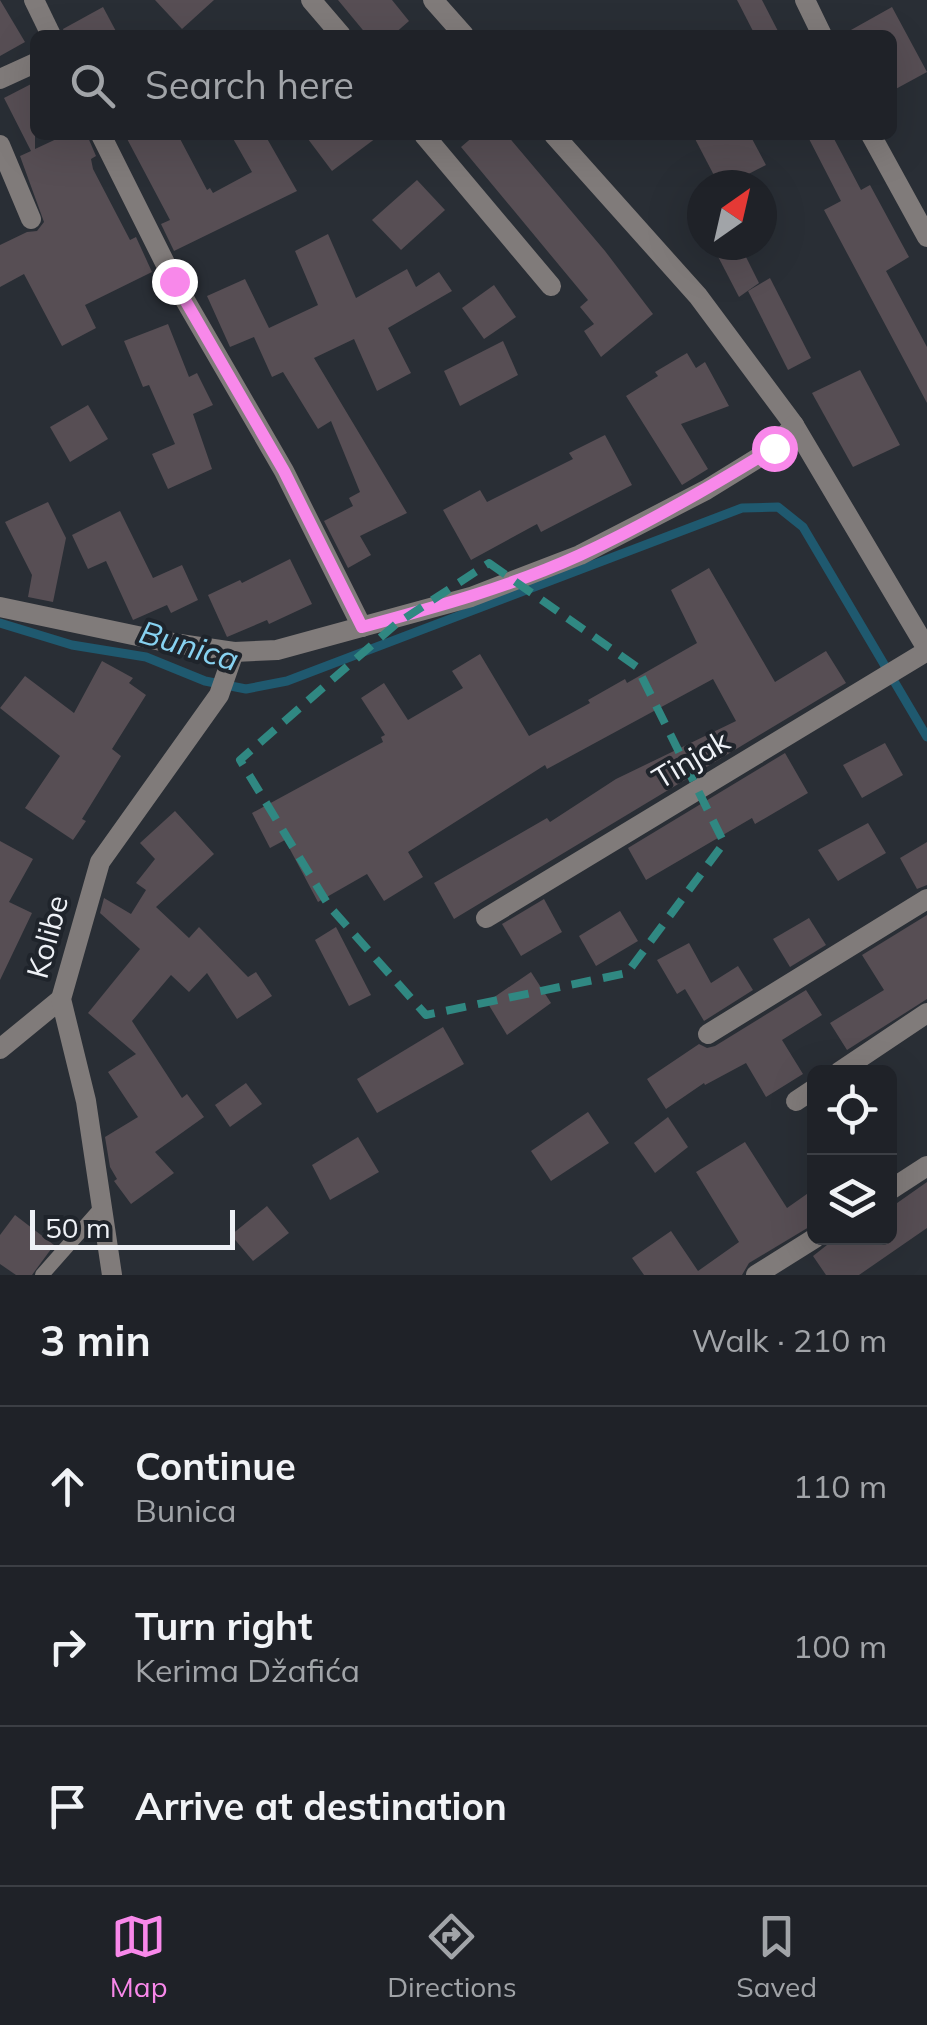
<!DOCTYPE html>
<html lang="en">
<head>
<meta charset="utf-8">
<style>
  body { margin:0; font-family:Mulish,sans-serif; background:#272a30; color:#f1f3f6 }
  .controls { position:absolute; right:30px; bottom:30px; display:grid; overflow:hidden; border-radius:15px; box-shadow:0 10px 40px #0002 }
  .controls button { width:90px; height:90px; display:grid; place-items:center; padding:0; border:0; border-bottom:2px solid #3c3f45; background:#1f2228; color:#f1f3f6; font:50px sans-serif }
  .compass { position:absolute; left:687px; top:170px; width:90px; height:90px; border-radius:50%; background:#1f2228; box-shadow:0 10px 40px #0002; rotate:34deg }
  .scale { position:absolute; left:30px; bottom:25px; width:205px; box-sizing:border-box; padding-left:10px; border:5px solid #eef1f6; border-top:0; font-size:28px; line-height:35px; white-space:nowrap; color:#eef1f6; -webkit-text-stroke:8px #1f242b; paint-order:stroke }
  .stop { position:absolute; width:30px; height:30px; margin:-22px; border:8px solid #f888ea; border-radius:50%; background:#fff }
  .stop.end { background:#f888ea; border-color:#fff; box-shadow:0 2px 10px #0008 }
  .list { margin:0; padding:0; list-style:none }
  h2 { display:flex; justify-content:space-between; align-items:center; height:130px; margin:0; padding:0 40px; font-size:42px }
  h2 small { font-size:32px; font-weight:400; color:#a1a4a8 }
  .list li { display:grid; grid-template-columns:65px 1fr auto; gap:30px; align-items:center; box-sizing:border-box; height:160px; padding:0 40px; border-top:2px solid #3c3f45 }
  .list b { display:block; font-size:38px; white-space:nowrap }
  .list p { margin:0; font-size:32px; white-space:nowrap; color:#a1a4a8 }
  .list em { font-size:32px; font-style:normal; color:#a1a4a8 }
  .icon { flex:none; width:55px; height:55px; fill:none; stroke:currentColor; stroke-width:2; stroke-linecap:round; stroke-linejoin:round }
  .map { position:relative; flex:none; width:927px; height:1275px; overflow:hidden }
  .search { position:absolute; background:#1f2228; box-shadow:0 10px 40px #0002; left:30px; right:30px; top:30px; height:110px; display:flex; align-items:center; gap:25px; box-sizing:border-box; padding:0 35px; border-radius:15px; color:#a1a4a8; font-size:38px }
  .sheet { height:610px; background:#1f2228 }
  nav { display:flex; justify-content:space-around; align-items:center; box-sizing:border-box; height:140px; border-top:2px solid #3c3f45; background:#1f2228; font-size:28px; color:#a1a4a8 }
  nav a { display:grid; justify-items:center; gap:5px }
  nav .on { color:#f888ea }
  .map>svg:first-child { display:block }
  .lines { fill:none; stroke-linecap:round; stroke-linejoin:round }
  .stream { stroke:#1f596f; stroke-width:9 }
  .building { fill:#574e54 }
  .lane { stroke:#807b7a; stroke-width:14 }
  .street { stroke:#807b7a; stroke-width:20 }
  .route { stroke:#f888ea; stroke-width:12 }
  .marked { fill:none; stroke:#308882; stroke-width:8; stroke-dasharray:20 12; stroke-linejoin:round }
  .labels { text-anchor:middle; stroke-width:8; stroke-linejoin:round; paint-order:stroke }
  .street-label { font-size:30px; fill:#eef1f6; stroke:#1f242b }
  .water-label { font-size:32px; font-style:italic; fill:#87d2f1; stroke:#1f242b }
</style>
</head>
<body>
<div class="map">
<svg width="927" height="1275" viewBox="0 0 927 1275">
  <rect width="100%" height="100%" fill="#292e35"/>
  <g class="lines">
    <path class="stream" d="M 0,623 L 72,645 L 146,657 L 205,681 L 246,689 L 287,681 L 742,508 L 778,507 L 803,527 L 927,737"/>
  </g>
  <g class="building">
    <path d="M 0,0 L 25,42 L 0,56 Z"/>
    <path d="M 155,0 L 214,0 L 182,29 Z"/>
    <path d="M 338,0 L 392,0 L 409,21 L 393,35 L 367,35 Z"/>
    <path d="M 737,0 L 762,0 L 780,35 L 755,35 Z"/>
    <path d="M 103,7 L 118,35 L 65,35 L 63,29 Z"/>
    <path d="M 892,7 L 927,72 L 892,91 L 892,35 L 842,35 Z"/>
    <path d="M 35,82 L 35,149 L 65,135 L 87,135 L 96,156 L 91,159 L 93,169 L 130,240 L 136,237 L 152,272 L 85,305 L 96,328 L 62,346 L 24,274 L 0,287 L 0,245 L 27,232 L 37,231 L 44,222 L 20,156 L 31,151 L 4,98 Z"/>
    <path d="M 125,135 L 178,135 L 207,190 L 210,188 L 213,193 L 252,172 L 231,135 L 265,135 L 297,191 L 174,251 L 161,224 L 170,220 Z"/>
    <path d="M 305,135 L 380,135 L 332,171 Z"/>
    <path d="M 475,135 L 507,135 L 605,251 L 653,314 L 601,357 L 584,331 L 594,324 L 580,307 L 588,300 L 461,147 Z"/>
    <path d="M 693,135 L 750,135 L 766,165 L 727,185 L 719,185 Z"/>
    <path d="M 807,135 L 832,135 L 861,190 L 870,185 L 909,257 L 886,271 L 927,347 L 927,403 L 824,210 L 841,201 Z"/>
    <path d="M 417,180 L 445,210 L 401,250 L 372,220 Z"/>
    <path d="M 328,234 L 356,298 L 407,269 L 416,287 L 439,272 L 452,291 L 388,328 L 411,373 L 377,391 L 354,339 L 314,358 L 407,513 L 360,536 L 371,555 L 348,568 L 324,521 L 353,506 L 349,498 L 360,492 L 331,421 L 318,429 L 283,372 L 272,377 L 254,337 L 230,347 L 207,296 L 245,279 L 269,328 L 318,305 L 295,251 Z"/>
    <path d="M 712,245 L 740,245 L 759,283 L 739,297 Z"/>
    <path d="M 770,278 L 811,358 L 788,370 L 748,291 Z"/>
    <path d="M 494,285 L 516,317 L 484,339 L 462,308 Z"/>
    <path d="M 168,324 L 189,377 L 197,373 L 213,405 L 193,414 L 212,469 L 168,489 L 152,454 L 175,444 L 149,385 L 143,387 L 124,341 Z"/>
    <path d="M 503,341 L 518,375 L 460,406 L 444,371 Z"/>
    <path d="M 687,353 L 696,368 L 705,362 L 729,406 L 681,424 L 708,469 L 682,485 L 626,396 L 658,376 L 655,372 Z"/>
    <path d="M 860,370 L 900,445 L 853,467 L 812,393 Z"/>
    <path d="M 88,405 L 108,439 L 70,462 L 50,427 Z"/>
    <path d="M 605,435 L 632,485 L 541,532 L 537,524 L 471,560 L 443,510 L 480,490 L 487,502 L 573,459 L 569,453 Z"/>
    <path d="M 48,502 L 66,538 L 53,602 L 28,597 L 32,575 L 5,522 Z"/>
    <path d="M 120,511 L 153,578 L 182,565 L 198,600 L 171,613 L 167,605 L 133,620 L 106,561 L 88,569 L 72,535 Z"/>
    <path d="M 290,559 L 312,604 L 269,624 L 267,620 L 227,637 L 208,595 L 240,580 L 242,583 Z"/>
    <path d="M 709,568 L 775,682 L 826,651 L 846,683 L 454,919 L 434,883 L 547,818 L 550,822 L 616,779 L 736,721 L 713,679 L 547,769 L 545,765 L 408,852 L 423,877 L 384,901 L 367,874 L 318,902 L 285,840 L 270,848 L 252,813 L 383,742 L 381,737 L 385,735 L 361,698 L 384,683 L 408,720 L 463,688 L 452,671 L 480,654 L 529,736 L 590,703 L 588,700 L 625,679 L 627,683 L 697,643 L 671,590 Z"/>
    <path d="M 102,661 L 133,678 L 129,683 L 146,695 L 112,749 L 121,756 L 82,819 L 86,821 L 73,840 L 25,808 L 60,756 L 0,708 L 25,676 L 74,713 Z"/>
    <path d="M 885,743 L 903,775 L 862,798 L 843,765 Z"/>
    <path d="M 785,753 L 808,793 L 755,824 L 752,818 L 646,880 L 628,848 Z"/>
    <path d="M 175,811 L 214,854 L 156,907 L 189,938 L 199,927 L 248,977 L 256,972 L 272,996 L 237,1019 L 207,973 L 189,992 L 171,975 L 132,1021 L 182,1098 L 187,1094 L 204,1117 L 155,1152 L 174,1173 L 131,1204 L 114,1181 L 117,1179 L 110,1167 L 105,1137 L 138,1117 L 108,1072 L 136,1054 L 88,1013 L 140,949 L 100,913 L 104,898 L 131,914 L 146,890 L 136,883 L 155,859 L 140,843 Z"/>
    <path d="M 868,823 L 886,853 L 838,881 L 818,850 Z"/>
    <path d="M 0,841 L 33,859 L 9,902 L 32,913 L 0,980 Z"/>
    <path d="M 927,842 L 927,885 L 917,889 L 900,858 Z"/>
    <path d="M 544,899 L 562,932 L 521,956 L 502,924 Z"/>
    <path d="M 620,911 L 638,941 L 596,966 L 579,936 Z"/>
    <path d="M 927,915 L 927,999 L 847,1050 L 830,1023 L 884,990 L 862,955 Z"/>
    <path d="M 809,918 L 826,945 L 790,967 L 773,939 Z"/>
    <path d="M 336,927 L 371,995 L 349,1006 L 315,940 Z"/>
    <path d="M 689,943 L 711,983 L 738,966 L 753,990 L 704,1021 L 685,989 L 677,994 L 657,960 Z"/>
    <path d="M 531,972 L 551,1003 L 507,1035 L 487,1002 Z"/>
    <path d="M 806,990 L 822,1015 L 782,1040 L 803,1074 L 766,1097 L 746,1063 L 705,1085 L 704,1083 L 666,1109 L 647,1079 L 699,1044 L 707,1048 L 715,1046 Z"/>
    <path d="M 443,1027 L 464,1064 L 377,1113 L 357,1079 Z"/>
    <path d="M 246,1083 L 262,1104 L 230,1127 L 215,1105 Z"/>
    <path d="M 588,1112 L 609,1143 L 551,1181 L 531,1151 Z"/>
    <path d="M 668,1117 L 688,1147 L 655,1173 L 634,1143 Z"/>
    <path d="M 358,1137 L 379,1172 L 330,1200 L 312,1165 Z"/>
    <path d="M 745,1142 L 787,1208 L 814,1189 L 814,1224 L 749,1263 L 742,1275 L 644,1275 L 632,1258 L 671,1231 L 698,1271 L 739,1242 L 696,1172 Z"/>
    <path d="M 927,1182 L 927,1228 L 859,1275 L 826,1275 L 813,1256 L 827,1245 L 829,1238 L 890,1238 L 890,1208 Z"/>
    <path d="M 267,1206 L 289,1233 L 253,1261 L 231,1235 Z"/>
    <path d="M 15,1215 L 54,1245 L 32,1275 L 16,1275 L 0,1264 L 0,1235 Z"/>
  </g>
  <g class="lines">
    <path class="lane" d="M 42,1275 L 102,1207"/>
    <g class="street">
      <path d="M 34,0 L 51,35"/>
      <path d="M 311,0 L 341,35"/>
      <path d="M 433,0 L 464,35"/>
      <path d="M 805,0 L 822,35"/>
      <path d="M 0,79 L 35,63"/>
      <path d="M 101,135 L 174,281 L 284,471 L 362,627"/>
      <path d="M 424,135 L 551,286"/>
      <path d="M 554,135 L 698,296 L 794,425 L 927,649"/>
      <path d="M 871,135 L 927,237"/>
      <path d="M 0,145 L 31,219"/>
      <path d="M 0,607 L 166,642 L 234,652 L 277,650 L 471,597 L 580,555 L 706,490 L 774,448 L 794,425"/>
      <path d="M 486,918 L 927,651"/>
      <path d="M 708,1034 L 927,899"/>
      <path d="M 0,1049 L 61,999"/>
      <path d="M 839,1072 L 927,1013"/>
      <path d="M 796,1101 L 814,1089"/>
      <path d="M 890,1190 L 927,1166"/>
      <path d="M 112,1275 L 86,1101 L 61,999 L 100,862 L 219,695 L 234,652"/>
      <path d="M 756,1275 L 815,1238"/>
    </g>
  </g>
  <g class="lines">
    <path class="route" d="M 174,281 L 284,471 L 362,627 C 436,607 510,587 580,555 C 647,524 712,486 774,448"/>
  </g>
  <path class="marked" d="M 489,563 L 637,667 L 724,843 L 627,973 L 426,1015 L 329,906 L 240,760 L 396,624 Z"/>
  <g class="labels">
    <g class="street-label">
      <text transform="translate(691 760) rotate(-31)" y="10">Tinjak</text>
      <text transform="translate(48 937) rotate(-75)" y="10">Kolibe</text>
    </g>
    <g class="water-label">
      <text transform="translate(189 646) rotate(17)" y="11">Bunica</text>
    </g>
  </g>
</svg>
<div class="controls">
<button><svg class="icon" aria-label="locate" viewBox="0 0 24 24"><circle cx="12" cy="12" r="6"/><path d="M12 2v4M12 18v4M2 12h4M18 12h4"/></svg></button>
<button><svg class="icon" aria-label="layers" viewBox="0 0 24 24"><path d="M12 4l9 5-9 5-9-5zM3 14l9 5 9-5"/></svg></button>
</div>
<svg class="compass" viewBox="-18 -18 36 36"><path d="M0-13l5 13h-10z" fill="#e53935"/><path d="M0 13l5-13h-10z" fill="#a1a4a8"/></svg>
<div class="scale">50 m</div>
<div class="stop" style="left:774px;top:448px"></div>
<div class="stop end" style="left:174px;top:281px"></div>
<div class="search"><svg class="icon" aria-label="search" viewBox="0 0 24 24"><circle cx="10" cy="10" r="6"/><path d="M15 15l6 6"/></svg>Search here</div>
</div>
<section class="sheet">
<h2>3 min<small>Walk · 210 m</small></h2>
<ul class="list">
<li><svg class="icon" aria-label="ahead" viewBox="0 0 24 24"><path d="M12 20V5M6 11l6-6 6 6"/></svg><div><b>Continue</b><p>Bunica</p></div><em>110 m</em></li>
<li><svg class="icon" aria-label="right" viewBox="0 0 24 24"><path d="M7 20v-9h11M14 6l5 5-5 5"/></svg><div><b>Turn right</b><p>Kerima Džafića</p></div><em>100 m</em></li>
<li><svg class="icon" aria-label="arrive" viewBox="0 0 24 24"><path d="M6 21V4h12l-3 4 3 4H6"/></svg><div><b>Arrive at destination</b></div></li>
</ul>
</section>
<nav>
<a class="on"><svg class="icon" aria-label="map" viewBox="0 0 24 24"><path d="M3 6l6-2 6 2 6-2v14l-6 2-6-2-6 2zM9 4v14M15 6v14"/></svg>Map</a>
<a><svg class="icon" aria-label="directions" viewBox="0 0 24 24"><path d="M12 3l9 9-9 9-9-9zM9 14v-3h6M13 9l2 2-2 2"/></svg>Directions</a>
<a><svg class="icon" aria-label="saved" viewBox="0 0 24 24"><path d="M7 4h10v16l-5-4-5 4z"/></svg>Saved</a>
</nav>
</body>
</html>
